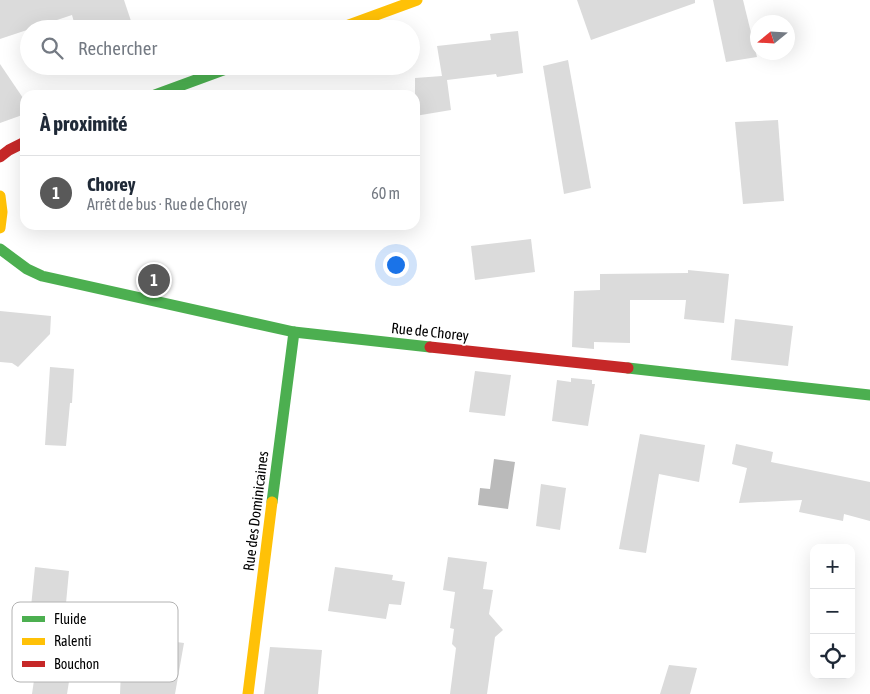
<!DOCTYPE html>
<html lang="fr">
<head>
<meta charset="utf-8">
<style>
  body { margin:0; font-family:"Asap Condensed",sans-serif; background:#f2f2f3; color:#1f2937 }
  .controls { position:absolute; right:15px; bottom:15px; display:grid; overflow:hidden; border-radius:10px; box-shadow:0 5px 20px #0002 }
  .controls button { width:45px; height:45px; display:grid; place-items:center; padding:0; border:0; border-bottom:1px solid #e0e1e3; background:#fff; color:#1f2937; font:25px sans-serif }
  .compass { position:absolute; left:750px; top:15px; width:45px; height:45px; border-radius:50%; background:#fff; box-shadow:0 5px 20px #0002; rotate:252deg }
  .you { position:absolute; left:395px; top:264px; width:18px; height:18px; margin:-12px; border:4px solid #fff; border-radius:50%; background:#1a73e8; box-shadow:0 0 0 8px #1a73e833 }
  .badge { display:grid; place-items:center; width:32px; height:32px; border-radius:50%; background:#595959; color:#fff; font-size:16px; font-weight:700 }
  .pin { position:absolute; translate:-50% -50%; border:2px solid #fff; box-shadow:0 1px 5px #0006 }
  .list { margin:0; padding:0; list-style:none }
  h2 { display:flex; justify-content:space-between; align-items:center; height:65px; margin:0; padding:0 20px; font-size:21px }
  h2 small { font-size:16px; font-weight:400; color:#747a83 }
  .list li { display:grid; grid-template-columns:32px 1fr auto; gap:15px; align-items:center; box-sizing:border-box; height:75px; padding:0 20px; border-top:1px solid #e0e1e3 }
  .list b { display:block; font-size:19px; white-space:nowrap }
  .list p { margin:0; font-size:16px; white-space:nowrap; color:#747a83 }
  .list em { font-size:16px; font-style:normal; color:#747a83 }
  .icon { flex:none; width:28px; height:28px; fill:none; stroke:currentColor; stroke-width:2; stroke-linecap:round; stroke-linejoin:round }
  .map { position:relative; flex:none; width:870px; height:694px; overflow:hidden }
  .search { position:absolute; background:#fff; box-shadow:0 5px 20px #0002; left:20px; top:20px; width:400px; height:55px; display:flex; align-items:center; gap:12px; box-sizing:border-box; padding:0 18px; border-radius:28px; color:#747a83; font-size:19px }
  .panel { position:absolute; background:#fff; box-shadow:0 5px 20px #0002; left:20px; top:90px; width:400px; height:140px; border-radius:15px }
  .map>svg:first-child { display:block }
  .water { fill:#bababa }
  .building { fill:#dbdbdb }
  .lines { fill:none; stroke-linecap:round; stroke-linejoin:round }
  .fast { stroke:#4caf50; stroke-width:11 }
  .slow { stroke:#ffc107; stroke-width:11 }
  .jam { stroke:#c62828; stroke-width:11 }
  .labels { text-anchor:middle; stroke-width:4; stroke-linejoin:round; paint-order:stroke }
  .street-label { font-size:15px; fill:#000; stroke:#fff }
  .key { fill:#fff; stroke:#b2b2b2; stroke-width:1 }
  .key-label { font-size:14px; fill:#000 }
</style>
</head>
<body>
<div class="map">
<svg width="870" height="694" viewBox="0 0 870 694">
  <rect width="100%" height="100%" fill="#fff"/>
  <path class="water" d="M 494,459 L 515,462 L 508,509 L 478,505 L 480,488 L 490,489 Z"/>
  <g class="building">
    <path d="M 0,0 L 124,0 L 132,24 L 119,29 L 76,29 L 72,15 L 0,39 Z"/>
    <path d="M 577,0 L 695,0 L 695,3 L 591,40 Z"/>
    <path d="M 713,0 L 743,0 L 757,57 L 726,62 Z"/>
    <path d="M 518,31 L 523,73 L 497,77 L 496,74 L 447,80 L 451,110 L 415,116 L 415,78 L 442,76 L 437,46 L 491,40 L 490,34 Z"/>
    <path d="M 568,60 L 591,188 L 564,194 L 543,66 Z"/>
    <path d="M 0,64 L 25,101 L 25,114 L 0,123 Z"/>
    <path d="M 778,120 L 784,201 L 743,204 L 735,122 Z"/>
    <path d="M 531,239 L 535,272 L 475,280 L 471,246 Z"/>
    <path d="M 688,270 L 729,274 L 724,323 L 684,319 L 686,300 L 630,300 L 630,343 L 594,342 L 594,349 L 572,347 L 574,291 L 600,290 L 600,274 L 688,273 Z"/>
    <path d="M 0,311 L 51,316 L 50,334 L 18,367 L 12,363 L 0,362 Z"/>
    <path d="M 735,319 L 793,326 L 788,366 L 731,360 Z"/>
    <path d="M 50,367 L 74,369 L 72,403 L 70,403 L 66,446 L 45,445 Z"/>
    <path d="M 475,371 L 511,375 L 505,416 L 469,412 Z"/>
    <path d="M 571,378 L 592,380 L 592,384 L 595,384 L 588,426 L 552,421 L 557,380 L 571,382 Z"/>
    <path d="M 640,434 L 705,445 L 699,482 L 659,474 L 646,553 L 619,549 Z"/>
    <path d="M 736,444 L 773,452 L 771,462 L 870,482 L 870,521 L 844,514 L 843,521 L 799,512 L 802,500 L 739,503 L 747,468 L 732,464 Z"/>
    <path d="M 541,484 L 566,488 L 560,530 L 536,526 Z"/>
    <path d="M 448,557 L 487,562 L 483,589 L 493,590 L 489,614 L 503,630 L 495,637 L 487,694 L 450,694 L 456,648 L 452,644 L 454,629 L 450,628 L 455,592 L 443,590 Z"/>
    <path d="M 35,567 L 69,571 L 65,614 L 72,615 L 70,631 L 77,632 L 67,694 L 32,694 L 43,618 L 30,617 Z"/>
    <path d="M 335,567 L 393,575 L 392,580 L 405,582 L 401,605 L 389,604 L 386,619 L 328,611 Z"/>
    <path d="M 131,638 L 146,640 L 146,638 L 184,643 L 175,694 L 120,694 L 121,671 L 125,671 Z"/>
    <path d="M 270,647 L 322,650 L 318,694 L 264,694 Z"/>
    <path d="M 669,665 L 697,668 L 690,694 L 660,694 Z"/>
  </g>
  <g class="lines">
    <g class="fast">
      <path d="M 155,95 L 234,66"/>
      <path d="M 0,249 L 27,269 L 42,276 L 294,332 L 430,347"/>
      <path d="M 628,368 L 870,395"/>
      <path d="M 272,502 L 294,332"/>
    </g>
    <g class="slow">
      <path d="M 338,29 L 417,0"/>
      <path d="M 0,196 L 2,212 L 0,228"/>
      <path d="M 248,694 L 272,502"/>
    </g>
    <g class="jam">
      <path d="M 0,157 L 9,150 L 25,142"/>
      <path d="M 430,347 L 628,368"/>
    </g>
  </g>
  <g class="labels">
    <g class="street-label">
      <text transform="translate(430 332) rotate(6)" y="5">Rue de Chorey</text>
      <text transform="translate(256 511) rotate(-83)" y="5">Rue des Dominicaines</text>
    </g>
  </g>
  <rect x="12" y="602" width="166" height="80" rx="8" class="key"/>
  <rect x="22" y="616" width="23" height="6" fill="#4caf50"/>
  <rect x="22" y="638" width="23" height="7" fill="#ffc107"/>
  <rect x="22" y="661" width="23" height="6" fill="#c62828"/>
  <g class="key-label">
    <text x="54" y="624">Fluide</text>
    <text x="54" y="646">Ralenti</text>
    <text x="54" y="669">Bouchon</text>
  </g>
</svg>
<div class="controls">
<button>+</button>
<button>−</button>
<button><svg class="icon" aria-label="locate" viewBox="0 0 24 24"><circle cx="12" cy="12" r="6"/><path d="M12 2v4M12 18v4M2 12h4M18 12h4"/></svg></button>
</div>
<svg class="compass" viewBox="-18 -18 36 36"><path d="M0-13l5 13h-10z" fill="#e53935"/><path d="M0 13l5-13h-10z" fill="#747a83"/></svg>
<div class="you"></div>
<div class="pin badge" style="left:154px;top:280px">1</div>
<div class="search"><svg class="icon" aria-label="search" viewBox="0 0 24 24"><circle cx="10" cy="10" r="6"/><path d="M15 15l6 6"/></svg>Rechercher</div>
<section class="panel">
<h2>À proximité<small></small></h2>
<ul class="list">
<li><span class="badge">1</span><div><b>Chorey</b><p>Arrêt de bus · Rue de Chorey</p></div><em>60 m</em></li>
</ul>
</section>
</div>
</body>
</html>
